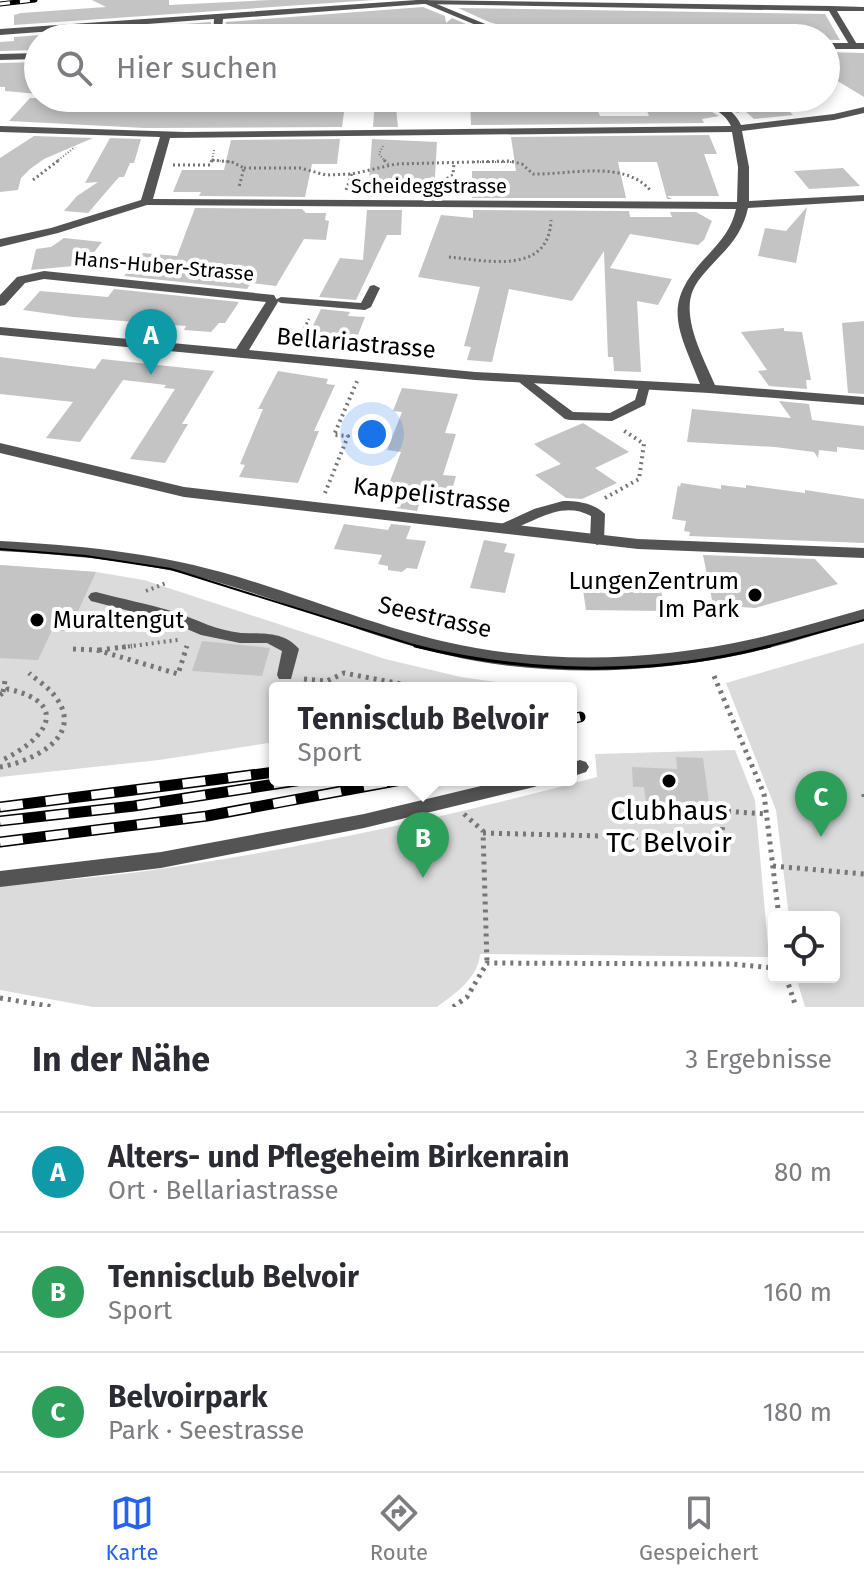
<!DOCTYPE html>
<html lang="de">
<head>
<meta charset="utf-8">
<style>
  body { margin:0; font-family:"Fira Sans",sans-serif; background:#f2f2f3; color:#2b2b33 }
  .controls { position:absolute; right:24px; bottom:24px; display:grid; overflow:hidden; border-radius:8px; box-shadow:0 4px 12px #0003 }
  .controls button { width:72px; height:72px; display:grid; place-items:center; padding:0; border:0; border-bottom:2px solid #e1e1e2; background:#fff; color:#2b2b33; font:40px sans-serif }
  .you { position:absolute; left:372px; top:434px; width:28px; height:28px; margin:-20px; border:6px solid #fff; border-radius:50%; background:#1a73e8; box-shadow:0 0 0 12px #1a73e833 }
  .badge { display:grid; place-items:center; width:52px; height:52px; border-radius:50%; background:#2563eb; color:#fff; font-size:26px; font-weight:700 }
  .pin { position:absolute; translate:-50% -66px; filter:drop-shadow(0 2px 4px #0008) }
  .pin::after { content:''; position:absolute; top:42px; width:28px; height:24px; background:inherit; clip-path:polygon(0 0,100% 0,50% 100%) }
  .popup { position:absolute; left:269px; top:682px; width:308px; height:104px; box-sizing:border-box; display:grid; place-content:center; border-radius:8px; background:#fff; filter:drop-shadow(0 2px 6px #0005); font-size:26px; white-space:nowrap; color:#7c7c81 }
  .popup b { font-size:30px; color:#2b2b33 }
  .popup::after { content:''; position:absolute; left:50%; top:100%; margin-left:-16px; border:16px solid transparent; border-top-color:#fff }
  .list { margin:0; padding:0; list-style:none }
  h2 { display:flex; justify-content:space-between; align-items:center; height:104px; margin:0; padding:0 32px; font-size:34px }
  h2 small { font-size:26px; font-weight:400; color:#7c7c81 }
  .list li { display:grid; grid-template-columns:52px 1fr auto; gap:24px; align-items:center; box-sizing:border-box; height:120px; padding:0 32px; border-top:2px solid #e1e1e2 }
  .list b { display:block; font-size:30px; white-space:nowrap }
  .list p { margin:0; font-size:26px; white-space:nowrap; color:#7c7c81 }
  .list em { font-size:26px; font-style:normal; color:#7c7c81 }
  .icon { flex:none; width:44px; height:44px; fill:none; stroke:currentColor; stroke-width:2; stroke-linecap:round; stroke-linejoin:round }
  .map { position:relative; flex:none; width:864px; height:1007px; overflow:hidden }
  .search { position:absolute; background:#fff; box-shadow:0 4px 12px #0003; left:24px; right:24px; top:24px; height:88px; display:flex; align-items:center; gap:20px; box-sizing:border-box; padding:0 28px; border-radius:44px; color:#7c7c81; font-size:30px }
  .sheet { height:464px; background:#fff }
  nav { display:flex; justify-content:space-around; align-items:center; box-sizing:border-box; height:112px; border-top:2px solid #e1e1e2; background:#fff; font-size:22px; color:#7c7c81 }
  nav a { display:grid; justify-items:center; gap:4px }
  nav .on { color:#2563eb }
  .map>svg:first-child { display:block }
  .green { fill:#dbdbdb }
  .building { fill:#c4c4c4 }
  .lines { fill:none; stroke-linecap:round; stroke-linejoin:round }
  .path-far3 { stroke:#767676; stroke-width:2; stroke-dasharray:1 2; stroke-linecap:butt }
  .path-far2 { stroke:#767676; stroke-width:3; stroke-dasharray:2 3; stroke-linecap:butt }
  .path-far1 { stroke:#767676; stroke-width:4; stroke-dasharray:2 4; stroke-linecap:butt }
  .path { stroke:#767676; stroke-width:5; stroke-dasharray:3 5; stroke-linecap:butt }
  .service { fill:#545454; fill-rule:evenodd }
  .minor { fill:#545454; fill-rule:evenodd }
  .tertiary { fill:#545454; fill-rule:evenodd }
  .tram-far1 { stroke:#000; stroke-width:2 }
  .tram { stroke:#000; stroke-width:3 }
  .rail-far1-casing { stroke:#000; stroke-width:5 }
  .rail-casing { stroke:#000; stroke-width:11 }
  .rail-far1 { stroke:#fff; stroke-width:3; stroke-dasharray:10; stroke-linecap:butt }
  .rail { stroke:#fff; stroke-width:8; stroke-dasharray:23; stroke-linecap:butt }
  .poi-dot { fill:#000; stroke:#fff; stroke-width:3 }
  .labels { text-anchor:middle; stroke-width:8; stroke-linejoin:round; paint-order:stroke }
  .far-street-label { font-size:20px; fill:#000; stroke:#fff }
  .street-label { font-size:24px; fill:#000; stroke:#fff }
  .poi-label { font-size:24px; fill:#000; stroke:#fff; text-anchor:end }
  .near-poi-label { font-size:28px; fill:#000; stroke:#fff }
</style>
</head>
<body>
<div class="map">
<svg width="864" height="1007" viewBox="0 0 864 1007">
  <rect width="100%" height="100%" fill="#fff"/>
  <g class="green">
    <path d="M 0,565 L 96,572 L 144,580 L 385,659 L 461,677 L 518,685 L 509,688 L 275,688 L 275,742 L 159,760 L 0,777 Z"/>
    <path d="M 864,643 L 864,1007 L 805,1007 L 796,977 L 834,977 L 834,917 L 789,917 L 776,810 L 726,683 Z"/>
    <path d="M 735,750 L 755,800 L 769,957 L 480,954 C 478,978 456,993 437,1007 L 93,1007 L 0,990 L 0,886 C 46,881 93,878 139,872 C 294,850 446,818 597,777 L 595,754 Z"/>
  </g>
  <g class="building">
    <path d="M 92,0 L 169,0 L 169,5 L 271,0 L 374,0 L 14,25 L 14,15 L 21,13 L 106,7 Z"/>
    <path d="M 423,7 L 445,16 L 446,23 L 452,18 L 480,30 L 473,35 L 404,38 L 224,38 L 226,22 Z"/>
    <path d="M 458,8 L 825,14 L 840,40 L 531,34 L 489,22 Z"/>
    <path d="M 211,22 L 210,38 L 38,38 L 38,50 L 0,51 L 0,42 L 14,41 L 14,37 Z"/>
    <path d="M 826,52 L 864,53 L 864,97 L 826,74 Z"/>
    <path d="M 38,62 L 38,94 L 5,91 L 5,87 L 0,87 L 0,63 Z"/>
    <path d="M 30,98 L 346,98 L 342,127 L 145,128 L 9,121 Z"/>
    <path d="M 375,98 L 395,98 L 398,127 L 373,127 Z"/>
    <path d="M 470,98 L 593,99 L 600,116 L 649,116 L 642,98 L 688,98 L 719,116 L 702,119 L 704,123 L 471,125 Z"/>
    <path d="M 711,98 L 777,98 L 793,115 L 754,119 L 745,111 L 737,113 Z"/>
    <path d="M 709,135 L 717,154 L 704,154 L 719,196 L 667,196 L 672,199 L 667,199 L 657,162 L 618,162 L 626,198 L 472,198 L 472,171 L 516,171 L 511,137 Z"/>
    <path d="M 34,136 L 93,138 L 44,159 L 30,169 L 21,178 L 18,190 L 0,192 L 0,158 Z"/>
    <path d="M 110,138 L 141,139 L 134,163 L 130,163 L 124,177 L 119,177 L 88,213 L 64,211 L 77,196 L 98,182 L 85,183 Z"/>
    <path d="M 340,139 L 337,164 L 312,164 L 305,197 L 199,196 L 201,192 L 173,192 L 182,170 L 224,170 L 231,140 Z"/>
    <path d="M 372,139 L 437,142 L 434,194 L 368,197 Z"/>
    <path d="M 843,168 L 860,186 L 809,189 L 794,171 Z"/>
    <path d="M 807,207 L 796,263 L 758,256 L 765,228 L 786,231 Z"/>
    <path d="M 195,208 L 302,209 L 306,213 L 326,213 L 325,220 L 329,221 L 326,240 L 304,239 L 276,286 L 251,283 L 247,289 L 124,276 L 143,253 L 177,256 Z"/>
    <path d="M 367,210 L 402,210 L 401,235 L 387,235 L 356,300 L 319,297 L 340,258 L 363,260 Z"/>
    <path d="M 473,210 L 629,211 L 630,217 L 672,217 L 670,212 L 696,212 L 712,221 L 704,240 L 698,245 L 630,234 L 610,268 L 672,279 L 658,305 L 637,301 L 641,372 L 614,371 L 613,357 L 608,357 L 604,251 L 572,301 L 509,289 L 492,362 L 467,360 L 471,347 L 464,346 L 480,287 L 418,277 L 441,215 L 473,218 Z"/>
    <path d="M 64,238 L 102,242 L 84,265 L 31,270 L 36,249 L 51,247 Z"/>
    <path d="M 114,289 L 239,302 L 225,323 L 219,323 L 211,332 L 184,330 L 186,326 L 73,317 L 23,310 L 40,291 L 108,297 Z"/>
    <path d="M 321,309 L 350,312 L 348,316 L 365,317 L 356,340 L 330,341 L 308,336 Z"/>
    <path d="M 864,321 L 864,394 L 848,393 L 842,323 Z"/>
    <path d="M 784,328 L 784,331 L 802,332 L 811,380 L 806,380 L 807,389 L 769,386 L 758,371 L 767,370 L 741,332 Z"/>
    <path d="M 0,357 L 95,369 L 102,359 L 214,371 L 182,424 L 188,424 L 165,463 L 130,459 L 175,389 L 164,388 L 166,385 L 123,380 L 80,442 L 46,438 L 73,402 L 0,394 Z"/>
    <path d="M 278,371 L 328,379 L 326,384 L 335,385 L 314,431 L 319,431 L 298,483 L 239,477 L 245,465 L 240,464 L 263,409 L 258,409 Z"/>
    <path d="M 402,388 L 458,394 L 445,433 L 456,434 L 443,475 L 456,476 L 448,505 L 420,501 L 417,511 L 396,508 L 402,494 L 386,492 L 401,452 L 387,450 L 402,412 L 393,411 Z"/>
    <path d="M 779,401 L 809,404 L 812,420 L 864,426 L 864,450 L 837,447 L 837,452 L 819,450 L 818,458 L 814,452 L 775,447 L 687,442 L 692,409 L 791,418 Z"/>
    <path d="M 583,423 L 629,452 L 595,468 L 617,483 L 582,499 L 566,498 L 535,475 L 561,464 L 534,444 Z"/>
    <path d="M 681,483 L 721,489 L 721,485 L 746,488 L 746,485 L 805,493 L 805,490 L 864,499 L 864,543 L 689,536 L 690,532 L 684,531 L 686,521 L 672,519 L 678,485 L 680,487 Z"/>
    <path d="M 344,524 L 388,530 L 391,524 L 411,526 L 406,539 L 426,541 L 417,569 L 407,568 L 402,572 L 388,570 L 388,566 L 378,564 L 382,555 L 334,549 Z"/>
    <path d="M 484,540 L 507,544 L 504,552 L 515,554 L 505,593 L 470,588 Z"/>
    <path d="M 703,555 L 815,559 L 838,584 L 755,608 L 713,605 Z"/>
    <path d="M 0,565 L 96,572 L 69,631 L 52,630 L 38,660 L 0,658 Z"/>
    <path d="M 636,585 L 660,585 L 665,611 L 586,610 L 583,590 L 613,590 L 612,587 L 636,588 Z"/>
    <path d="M 202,641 L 270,648 L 262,676 L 192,671 Z"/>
    <path d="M 676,757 L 703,758 L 709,802 L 646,802 L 644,787 L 633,787 L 632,767 L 677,769 Z"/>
  </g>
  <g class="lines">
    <g class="path-far3">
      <path d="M 383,146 L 379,154 L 386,162"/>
      <path d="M 214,150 L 212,160 L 232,162"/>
      <path d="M 56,162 L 75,147"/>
      <path d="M 474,162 L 514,162"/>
    </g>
    <g class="path-far2">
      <path d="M 212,160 L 232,162 L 244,168 L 239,187"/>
      <path d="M 384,160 L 388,164"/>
      <path d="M 173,165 L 210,165 L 212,160"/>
      <path d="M 244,168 L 300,168 L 326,175 L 352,174 L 396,164 L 510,161 L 522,164 L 533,174 C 570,175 624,159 651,191"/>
      <path d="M 33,180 L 59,160"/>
      <path d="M 446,188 L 446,179 L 453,175 L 454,163"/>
      <path d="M 346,190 L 352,174"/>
      <path d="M 449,257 C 488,261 549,275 551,220"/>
      <path d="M 297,342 L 309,319"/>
      <path d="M 351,347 L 359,345 L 365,336"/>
    </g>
    <g class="path-far1">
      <path d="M 325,493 L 348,436 L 334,435 L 358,379"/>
      <path d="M 605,498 L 639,479 L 644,444 L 623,430"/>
      <path d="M 146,591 L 166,583"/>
      <path d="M 116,648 L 178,640"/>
      <path d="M 186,648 L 188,643"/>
    </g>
    <g class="path">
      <path d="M 73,649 L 97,650 L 178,674 L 187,646"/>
      <path d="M 99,650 L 132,646"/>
      <path d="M 714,676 L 764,794 L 779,917"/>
      <path d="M 304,679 L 327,681 L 344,673 L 423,688"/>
      <path d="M 3,692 L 5,681"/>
      <path d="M 0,695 L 8,689 C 74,704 44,741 0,761"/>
      <path d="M 0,767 C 30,762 84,738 57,699 C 50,688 38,681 29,673"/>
      <path d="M 864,794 L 864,801"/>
      <path d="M 464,814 L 483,831 L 487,963"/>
      <path d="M 483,833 L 722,839 L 723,811 L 766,814"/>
      <path d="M 773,866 L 864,874"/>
      <path d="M 786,977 L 796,1007"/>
      <path d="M 0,998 L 54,1007"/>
      <path d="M 453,1007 L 467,997 L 487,963 L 731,964 L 774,968"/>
    </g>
    <g class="service">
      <path d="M 374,285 L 380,288 L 371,307 L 365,310 L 281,303 L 275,300 L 281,297 L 361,303 L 370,286 Z"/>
      <path d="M 523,375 L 573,412 L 610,413 L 635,400 L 640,383 L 644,382 L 650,386 L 645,405 L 612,421 L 570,420 L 565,419 L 519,382 L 517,379 Z"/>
      <path d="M 563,501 C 578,501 594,503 605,514 L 604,540 L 602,543 L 597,545 L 590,540 L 591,516 C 560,499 533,524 504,532 L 497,528 L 499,525 L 534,509 Z"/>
      <path d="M 96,592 C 122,599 149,604 175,612 C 198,620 215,630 241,633 C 262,634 284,631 299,649 L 291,679 L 279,679 L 277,675 L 282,651 L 267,643 L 240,643 L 201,635 L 168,621 L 91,601 L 88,597 L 91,593 Z"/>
      <path d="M 580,760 L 586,762 L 589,767 L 586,772 L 571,777 L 571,763 Z"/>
      <path d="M 506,780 L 543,780 L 540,785 L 534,787 L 364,828 L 161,868 L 0,887 L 0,871 L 161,852 L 364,814 Z"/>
    </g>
    <g class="minor">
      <path d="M 417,0 L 831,6 L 864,7 L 864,11 L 837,11 L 858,46 L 854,49 L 850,46 L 829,11 L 423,4 L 223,19 L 221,38 L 213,38 L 214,19 L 0,35 L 0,29 Z"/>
      <path d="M 691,98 C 710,98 733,106 741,125 L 834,114 L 864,107 L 864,113 L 834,120 L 742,131 L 749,167 L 749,201 L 864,195 L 864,201 L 748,208 C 744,227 734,242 720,256 C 711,266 699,277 693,290 C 681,318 704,359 715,385 L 864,397 L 864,405 L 709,393 L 475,380 L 0,335 L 0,327 L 236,349 L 266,302 L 44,279 L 25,283 L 5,305 L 0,306 L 0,295 L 17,277 L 44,271 L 274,295 L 278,302 L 249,350 L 475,372 L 700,384 C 678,327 660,305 708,255 C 721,241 732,228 736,209 L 147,205 L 58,233 L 0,247 L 0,239 L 51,228 L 141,200 L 160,137 L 0,132 L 0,126 L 185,132 L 731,126 C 723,109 706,107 691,98 ZM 732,132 L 738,167 L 737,202 L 153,199 L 170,138 Z"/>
      <path d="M 0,443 L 184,487 L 638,539 L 864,548 L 864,558 L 638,549 L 184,497 L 0,453 Z"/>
    </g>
    <g class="tertiary">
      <path d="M 416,0 L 427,0 L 519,38 L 507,38 Z"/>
      <rect x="826" y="43" width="38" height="6"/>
      <path d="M 38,53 L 38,59 L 0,60 L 0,54 Z"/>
      <path d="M 0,541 C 75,545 148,552 221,572 C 307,596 388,633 476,648 C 567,664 663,659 753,639 C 790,631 827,619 864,609 L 864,621 C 827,631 791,643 753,652 C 663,672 567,677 476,661 C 384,644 299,605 210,580 C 141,561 71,555 0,551 Z"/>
    </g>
    <g class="tram-far1">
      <path d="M 0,549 L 86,556 L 171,569 L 423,648"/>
      <path d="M 762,648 L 864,620"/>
    </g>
    <path class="tram" d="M 415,646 C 531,675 655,676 770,646"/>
    <defs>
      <path id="rail-far1" d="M 0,4 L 35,0"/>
      <g id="rail">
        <path d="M 571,719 L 580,717"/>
        <path d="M 0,807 L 275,772"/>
        <path d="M 0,821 L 134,806 L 302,780"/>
        <path d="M 0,842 L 207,816 L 401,780"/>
      </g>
    </defs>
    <use href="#rail-far1" class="rail-far1-casing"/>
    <use href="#rail" class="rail-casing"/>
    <use href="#rail-far1" class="rail-far1"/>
    <use href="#rail" class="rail"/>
  </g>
  <g class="poi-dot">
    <circle cx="755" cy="595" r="8"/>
    <circle cx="37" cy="620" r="8"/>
    <circle cx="669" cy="781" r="8"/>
  </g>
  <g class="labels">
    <g class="far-street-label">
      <text x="429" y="193">Scheideggstrasse</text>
      <text transform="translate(164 266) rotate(5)" y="7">Hans-Huber-Strasse</text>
    </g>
    <g class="street-label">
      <text transform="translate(356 343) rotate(5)" y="8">Bellariastrasse</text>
      <text transform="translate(432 495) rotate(7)" y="8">Kappelistrasse</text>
      <text transform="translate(435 617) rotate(13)" y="8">Seestrasse</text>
    </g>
    <g class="poi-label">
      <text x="739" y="589">LungenZentrum<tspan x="739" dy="28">Im Park</tspan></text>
      <text x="53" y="628" text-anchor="start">Muraltengut</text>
    </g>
    <g class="near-poi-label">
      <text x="669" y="820">Clubhaus<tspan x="669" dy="32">TC Belvoir</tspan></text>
    </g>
  </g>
</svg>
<div class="controls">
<button><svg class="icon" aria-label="locate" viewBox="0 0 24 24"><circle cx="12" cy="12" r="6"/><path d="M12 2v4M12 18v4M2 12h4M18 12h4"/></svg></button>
</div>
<div class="you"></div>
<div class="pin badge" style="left:151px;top:375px;background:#0f9aa8">A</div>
<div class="pin badge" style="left:423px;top:878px;background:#2e9e5b">B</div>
<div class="popup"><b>Tennisclub Belvoir</b>Sport</div>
<div class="pin badge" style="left:821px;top:837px;background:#2e9e5b">C</div>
<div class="search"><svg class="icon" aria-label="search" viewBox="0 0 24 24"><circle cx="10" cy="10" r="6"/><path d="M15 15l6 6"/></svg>Hier suchen</div>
</div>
<section class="sheet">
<h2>In der Nähe<small>3 Ergebnisse</small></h2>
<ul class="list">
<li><span class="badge" style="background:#0f9aa8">A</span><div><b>Alters- und Pflegeheim Birkenrain</b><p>Ort · Bellariastrasse</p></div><em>80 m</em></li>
<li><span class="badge" style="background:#2e9e5b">B</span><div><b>Tennisclub Belvoir</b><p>Sport</p></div><em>160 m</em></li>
<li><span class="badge" style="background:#2e9e5b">C</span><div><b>Belvoirpark</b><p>Park · Seestrasse</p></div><em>180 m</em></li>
</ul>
</section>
<nav>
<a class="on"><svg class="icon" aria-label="map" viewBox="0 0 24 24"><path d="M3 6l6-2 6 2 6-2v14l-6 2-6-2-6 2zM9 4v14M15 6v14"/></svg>Karte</a>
<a><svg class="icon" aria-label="directions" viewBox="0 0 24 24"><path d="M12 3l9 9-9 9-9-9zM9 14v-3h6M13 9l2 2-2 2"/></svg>Route</a>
<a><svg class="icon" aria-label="saved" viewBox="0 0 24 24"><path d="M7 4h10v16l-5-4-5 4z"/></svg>Gespeichert</a>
</nav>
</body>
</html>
